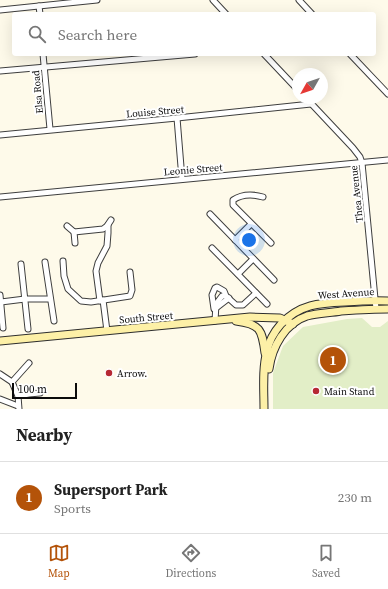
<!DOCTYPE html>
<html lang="en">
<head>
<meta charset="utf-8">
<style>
  body { margin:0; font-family:"Source Serif 4",serif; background:#f6f6f6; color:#222 }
  .compass { position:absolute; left:292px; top:68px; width:36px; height:36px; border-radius:50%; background:#fff; box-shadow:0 4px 16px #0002; rotate:230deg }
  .scale { position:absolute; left:12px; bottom:10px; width:65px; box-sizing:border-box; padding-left:4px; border:2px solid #0b0b0b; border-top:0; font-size:11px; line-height:14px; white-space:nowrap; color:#0b0b0b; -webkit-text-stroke:3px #fff; paint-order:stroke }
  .you { position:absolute; left:249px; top:240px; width:14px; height:14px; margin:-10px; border:3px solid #fff; border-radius:50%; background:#1a73e8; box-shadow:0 0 0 6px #1a73e833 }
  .badge { display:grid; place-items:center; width:26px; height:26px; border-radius:50%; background:#b45309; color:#fff; font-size:13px; font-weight:700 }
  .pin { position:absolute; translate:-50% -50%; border:2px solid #fff; box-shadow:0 1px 4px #0006 }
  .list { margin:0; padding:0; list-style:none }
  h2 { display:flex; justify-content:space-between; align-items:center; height:52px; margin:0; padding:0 16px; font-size:17px }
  h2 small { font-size:13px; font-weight:400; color:#767676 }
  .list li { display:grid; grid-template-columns:26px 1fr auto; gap:12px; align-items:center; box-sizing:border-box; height:72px; padding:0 16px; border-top:1px solid #e0e0e0 }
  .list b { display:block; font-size:15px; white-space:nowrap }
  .list p { margin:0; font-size:13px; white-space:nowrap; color:#767676 }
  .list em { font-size:13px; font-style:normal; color:#767676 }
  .icon { flex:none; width:22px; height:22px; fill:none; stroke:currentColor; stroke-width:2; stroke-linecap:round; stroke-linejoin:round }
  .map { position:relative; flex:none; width:388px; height:409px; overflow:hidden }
  .search { position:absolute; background:#fff; box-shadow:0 4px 16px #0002; left:12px; right:12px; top:12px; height:44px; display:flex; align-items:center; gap:10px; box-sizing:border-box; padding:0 14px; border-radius:4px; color:#767676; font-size:15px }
  .sheet { height:124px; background:#fff }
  nav { display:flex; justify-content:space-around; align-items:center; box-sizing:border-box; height:56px; border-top:1px solid #e0e0e0; background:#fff; font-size:11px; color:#767676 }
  nav a { display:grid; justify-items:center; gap:2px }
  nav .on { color:#b45309 }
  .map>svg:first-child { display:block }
  .pitch { fill:#e2eec7 }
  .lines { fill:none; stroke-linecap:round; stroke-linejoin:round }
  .street-casing { stroke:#3e3e3e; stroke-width:7 }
  .secondary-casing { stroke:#2d2d2d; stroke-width:9 }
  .street { stroke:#fff; stroke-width:5 }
  .secondary { stroke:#fdf0a7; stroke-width:7 }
  .poi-dot { fill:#b62833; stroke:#fff; stroke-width:1.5 }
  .labels { text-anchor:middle; stroke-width:4; stroke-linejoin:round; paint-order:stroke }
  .street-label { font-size:10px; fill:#0b0b0b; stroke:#fff }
  .poi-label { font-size:10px; fill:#0b0b0b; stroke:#fff; text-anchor:start }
</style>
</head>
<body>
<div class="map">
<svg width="388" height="409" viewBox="0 0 388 409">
  <rect width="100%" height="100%" fill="#fefaea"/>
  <path class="pitch" d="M 362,318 L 372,327 L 380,327 L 388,321 L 388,409 L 273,409 L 273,373 L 283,346 L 303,327 L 347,319 Z"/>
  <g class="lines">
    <defs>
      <g id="street">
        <path d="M 213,0 L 226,14"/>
        <path d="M 299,0 L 312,14"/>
        <path d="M 39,6 L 40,14"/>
        <path d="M 0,10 L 97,0"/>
        <path d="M 43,54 L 50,129"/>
        <path d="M 264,54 L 298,90"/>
        <path d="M 350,54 L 388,94"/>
        <path d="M 0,71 L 195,54"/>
        <path d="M 306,98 L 353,148 L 360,157 L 362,163 L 376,309"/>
        <path d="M 177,118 L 182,179"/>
        <path d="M 0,135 L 177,118 L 311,104"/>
        <path d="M 0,197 L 388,160"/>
        <path d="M 263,197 C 253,194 242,194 233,200 L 233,205 L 271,243"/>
        <path d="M 210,214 L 274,280"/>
        <path d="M 67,226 L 74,232 L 103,229 L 107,226 L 111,220"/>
        <path d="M 74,232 L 75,243"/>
        <path d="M 235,240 L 251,224"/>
        <path d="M 212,248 L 267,304"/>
        <path d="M 63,261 L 64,276 L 68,289 L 81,301 L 91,302 L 130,296 L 132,290 L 130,272"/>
        <path d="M 45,262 L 54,321"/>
        <path d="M 21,264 L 28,329"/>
        <path d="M 238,274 L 253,259"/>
        <path d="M 0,295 L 3,328"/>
        <path d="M 103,300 L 107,331"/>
        <path d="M 100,301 L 96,271 L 98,263 L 107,246 L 108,233 L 108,225"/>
        <path d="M 1,302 L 25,299 L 50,299"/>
        <path d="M 216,308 L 229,298"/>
        <path d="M 214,309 L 212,295 L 215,288 L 217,287 L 224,291 L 226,296"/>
        <path d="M 215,321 L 216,304 L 222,296 L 226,296 L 236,305 L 243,305 L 256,293"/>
        <path d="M 0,374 L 12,382"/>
        <path d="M 18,396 L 29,394 L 40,393"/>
        <path d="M 0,399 L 18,406"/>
        <path d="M 19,409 L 18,396 L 12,382 L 29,363"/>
      </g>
      <g id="secondary">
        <path d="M 236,321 C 260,324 262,329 265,353"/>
        <path d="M 0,341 L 250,317 L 280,318 L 293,324"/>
        <path d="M 269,369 C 272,347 285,323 307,316 C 318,313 330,313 341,311 C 357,310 373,309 388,309"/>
        <path d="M 264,409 C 264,390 262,369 267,351 C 269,341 274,332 281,324 C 300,304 319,303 345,302 C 359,301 374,300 388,301"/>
      </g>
    </defs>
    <use href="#street" class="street-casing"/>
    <use href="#secondary" class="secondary-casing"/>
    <use href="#street" class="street"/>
    <use href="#secondary" class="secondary"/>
  </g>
  <g class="poi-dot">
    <circle cx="109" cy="373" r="4"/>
    <circle cx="316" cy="391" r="4"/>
  </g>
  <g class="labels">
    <g class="street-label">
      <text transform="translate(37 92) rotate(-95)" y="4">Elsa Road</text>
      <text transform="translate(155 111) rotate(-5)" y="4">Louise Street</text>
      <text transform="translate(193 169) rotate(-5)" y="4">Leonie Street</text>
      <text transform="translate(356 194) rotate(-96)" y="4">Thea Avenue</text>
      <text transform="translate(346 293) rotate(-4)" y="4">West Avenue</text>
      <text transform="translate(146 317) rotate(-5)" y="4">South Street</text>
    </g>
    <g class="poi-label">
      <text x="117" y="377">Arrow.</text>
      <text x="324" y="395">Main Stand</text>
    </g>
  </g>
</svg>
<svg class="compass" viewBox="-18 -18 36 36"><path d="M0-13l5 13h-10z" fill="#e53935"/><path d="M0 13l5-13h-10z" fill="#767676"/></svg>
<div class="scale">100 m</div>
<div class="you"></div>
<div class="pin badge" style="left:333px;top:360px">1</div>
<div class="search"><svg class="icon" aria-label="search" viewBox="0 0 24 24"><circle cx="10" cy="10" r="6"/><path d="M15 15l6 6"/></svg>Search here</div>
</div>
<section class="sheet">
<h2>Nearby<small></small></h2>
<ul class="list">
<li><span class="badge">1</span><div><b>Supersport Park</b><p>Sports</p></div><em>230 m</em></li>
</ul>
</section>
<nav>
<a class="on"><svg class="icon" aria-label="map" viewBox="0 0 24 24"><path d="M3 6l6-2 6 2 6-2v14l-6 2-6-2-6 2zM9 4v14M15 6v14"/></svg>Map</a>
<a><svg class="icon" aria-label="directions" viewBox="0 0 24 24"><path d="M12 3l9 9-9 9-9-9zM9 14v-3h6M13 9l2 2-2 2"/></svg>Directions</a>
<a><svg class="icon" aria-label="saved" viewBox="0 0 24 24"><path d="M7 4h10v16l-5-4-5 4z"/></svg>Saved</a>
</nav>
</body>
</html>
